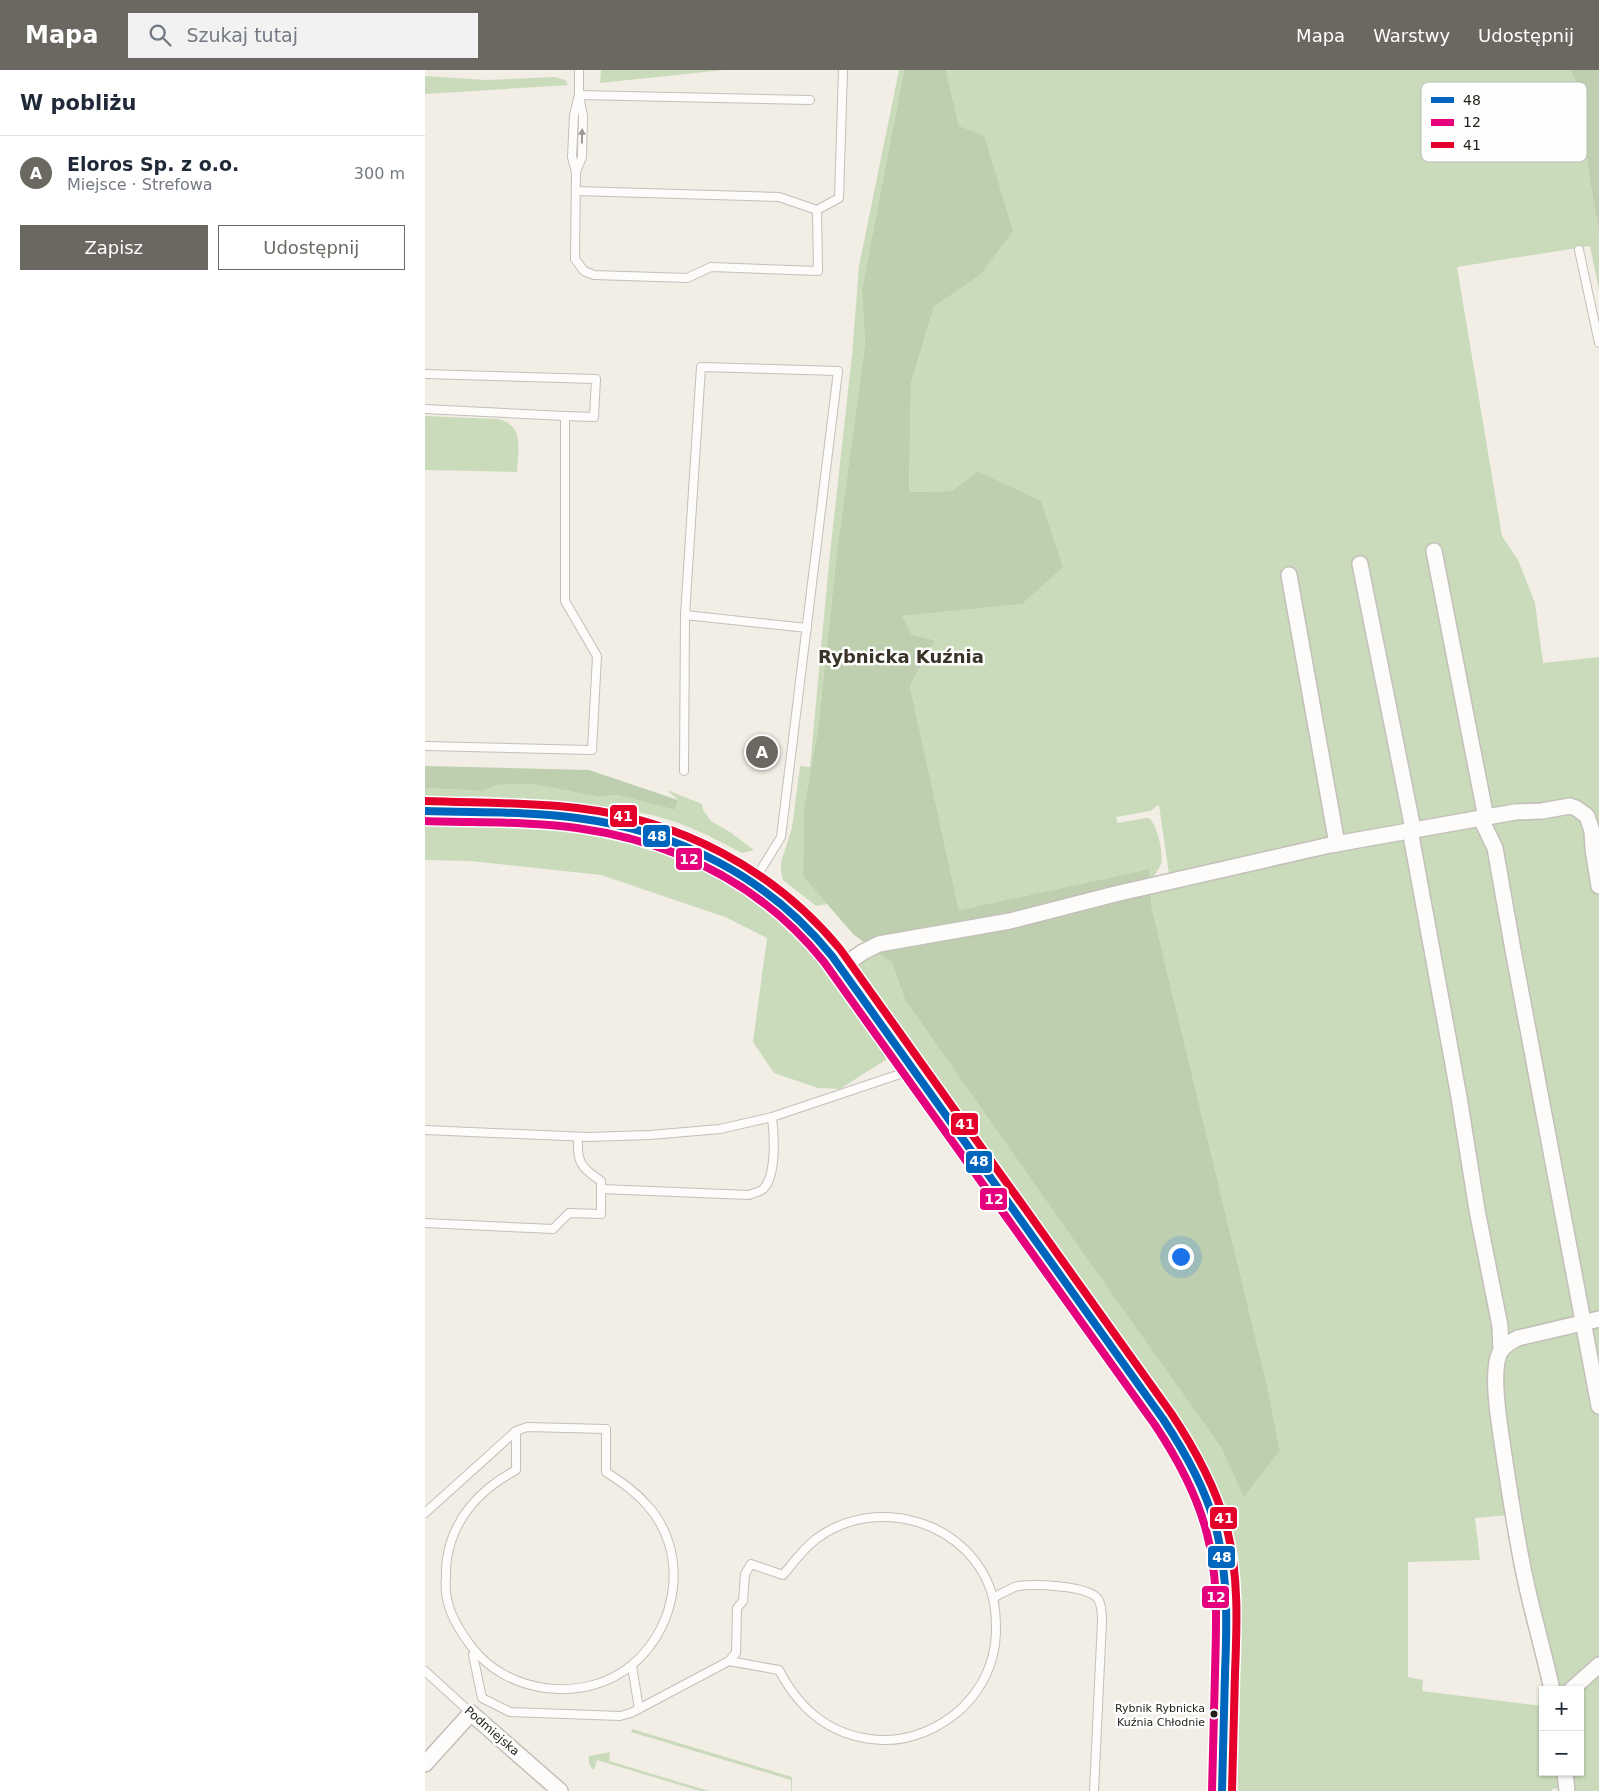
<!DOCTYPE html>
<html lang="pl">
<head>
<meta charset="utf-8">
<style>
  body { margin:0; font-family:"DejaVu Sans",sans-serif; background:#f2f2f3; color:#1f2937 }
  .controls { position:absolute; right:15px; bottom:15px; display:grid; overflow:hidden; border-radius:0px; box-shadow:0 1px 4px #0004 }
  .controls button { width:45px; height:45px; display:grid; place-items:center; padding:0; border:0; border-bottom:1px solid #e0e1e3; background:#fff; color:#1f2937; font:25px sans-serif }
  .you { position:absolute; left:755px; top:1186px; width:18px; height:18px; margin:-12px; border:4px solid #fff; border-radius:50%; background:#1a73e8; box-shadow:0 0 0 8px #1a73e833 }
  .badge { display:grid; place-items:center; width:32px; height:32px; border-radius:50%; background:#6b6761; color:#fff; font-size:16px; font-weight:700 }
  .pin { position:absolute; translate:-50% -50%; border:2px solid #fff; box-shadow:0 1px 5px #0006 }
  .list { margin:0; padding:0; list-style:none }
  h2 { display:flex; justify-content:space-between; align-items:center; height:65px; margin:0; padding:0 20px; font-size:21px }
  h2 small { font-size:16px; font-weight:400; color:#747a83 }
  .list li { display:grid; grid-template-columns:32px 1fr auto; gap:15px; align-items:center; box-sizing:border-box; height:75px; padding:0 20px; border-top:1px solid #e0e1e3 }
  .list b { display:block; font-size:19px; white-space:nowrap }
  .list p { margin:0; font-size:16px; white-space:nowrap; color:#747a83 }
  .list em { font-size:16px; font-style:normal; color:#747a83 }
  .actions { display:flex; gap:10px; padding:15px 20px }
  .actions a { flex:1; padding:11px 0; border:1px solid #6b6761; border-radius:0px; text-align:center; font-size:18px; color:#6b6761 }
  .actions .main { background:#6b6761; color:#fff }
  .icon { flex:none; width:28px; height:28px; fill:none; stroke:currentColor; stroke-width:2; stroke-linecap:round; stroke-linejoin:round }
  .map { position:relative; flex:none; width:1174px; height:1721px; overflow:hidden }
  header { display:flex; align-items:center; gap:30px; box-sizing:border-box; height:70px; padding:0 25px; background:#6b6761; color:#fff }
  header strong { font-size:24px }
  nav { display:flex; gap:28px; margin-inline-start:auto; font-size:18px }
  .search { width:350px; height:45px; background:#f2f2f3; display:flex; align-items:center; gap:12px; box-sizing:border-box; padding:0 18px; border-radius:0px; color:#747a83; font-size:19px }
  main { display:flex }
  aside { flex:1; background:#fff }
  .map>svg:first-child { display:block }
  .green { fill:#cadbbb }
  .forest { fill:#becfaf }
  .lines { fill:none; stroke-linecap:round; stroke-linejoin:round }
  .lane-casing { stroke:#c3bfb9; stroke-width:10 }
  .street-casing { stroke:#c3bfb9; stroke-width:18 }
  .secondary-casing { stroke:#c3bfb9; stroke-width:22 }
  .lane { stroke:#fdfcfb; stroke-width:8 }
  .street { stroke:#fdfcfb; stroke-width:15 }
  .secondary { stroke:#fdfcfb; stroke-width:20 }
  .bus-1-casing { stroke:#fdfefd; stroke-width:11 }
  .bus-2-casing { stroke:#fdfefd; stroke-width:11 }
  .bus-3-casing { stroke:#fdfefd; stroke-width:11 }
  .bus-1 { stroke:#0065bd; stroke-width:8 }
  .bus-2 { stroke:#e5007d; stroke-width:8 }
  .bus-3 { stroke:#e4002b; stroke-width:8 }
  .oneway { fill:#9a9995 }
  .bus-dot { fill:#221f19; stroke:#fdfefd; stroke-width:2 }
  .labels { text-anchor:middle; stroke-width:5; stroke-linejoin:round; paint-order:stroke }
  .bus-label { font-size:11px; fill:#221f19; stroke:#fdfefd; text-anchor:end }
  .street-label { font-size:12px; fill:#221f19; stroke:#fdfefd }
  .district-label { font-size:18px; font-weight:bold; fill:#3a3327; stroke:#fdfefd }
  .key { fill:#fdfefd; stroke:#bbbbb9; stroke-width:1 }
  .key-label { font-size:14px; fill:#221f19 }
  .line-badge { stroke:#fdfefd; stroke-width:2 }
  .badge-label { font-size:14px; text-anchor:middle; font-weight:bold; fill:#fff }
</style>
</head>
<body>
<header>
<strong>Mapa</strong>
<div class="search"><svg class="icon" aria-label="search" viewBox="0 0 24 24"><circle cx="10" cy="10" r="6"/><path d="M15 15l6 6"/></svg>Szukaj tutaj</div>
<nav><a>Mapa</a><a>Warstwy</a><a>Udostępnij</a></nav>
</header>
<main>
<aside>
<h2>W pobliżu<small></small></h2>
<ul class="list">
<li><span class="badge">A</span><div><b>Eloros Sp. z o.o.</b><p>Miejsce · Strefowa</p></div><em>300 m</em></li>
</ul>
<div class="actions"><a class="main">Zapisz</a><a>Udostępnij</a></div>
</aside>
<div class="map">
<svg width="1174" height="1721" viewBox="0 0 1174 1721">
  <rect width="100%" height="100%" fill="#f2eee6"/>
  <g class="green">
    <path d="M 176,0 L 299,0 L 175,13 Z"/>
    <path d="M 474,0 L 479,0 L 437,219 L 440,274 L 412,481 L 393,659 L 379,737 L 378,805 L 403,834 L 391,836 L 358,810 L 356,801 L 356,792 L 367,758 L 375,696 L 385,697 L 404,493 L 427,285 L 434,196 Z"/>
    <path d="M 521,0 L 1145,0 L 1161,29 L 1159,63 L 1165,112 L 1174,161 L 1174,220 L 1165,176 L 1032,197 L 1077,466 L 1093,490 L 1110,533 L 1118,593 L 1174,587 L 1174,1721 L 1148,1721 L 1145,1702 L 1155,1702 L 1155,1620 L 1122,1620 L 1083,1445 L 1050,1448 L 1055,1490 L 983,1492 L 983,1607 L 998,1610 L 997,1621 L 1118,1636 L 1118,1702 L 1135,1702 L 1136,1718 L 1127,1719 L 1127,1721 L 805,1721 L 796,1451 L 427,897 L 452,882 L 467,893 L 480,930 L 669,1199 L 797,1379 L 820,1426 L 855,1379 L 843,1319 L 727,839 L 726,818 L 834,798 L 831,784 L 826,788 L 747,807 L 744,804 L 734,735 L 725,741 L 691,747 L 693,753 L 721,748 L 724,748 C 732,754 739,784 736,794 C 734,800 728,806 725,812 L 724,799 L 534,840 L 485,616 L 510,570 L 487,565 L 476,546 L 597,534 L 552,401 L 527,421 L 484,422 L 486,313 L 509,237 L 555,205 L 534,56 Z"/>
    <path d="M 0,6 L 61,10 L 130,7 L 140,10 L 143,15 L 0,24 Z"/>
    <path d="M 0,346 L 73,349 C 100,355 93,380 92,402 L 0,400 Z"/>
    <path d="M 106,714 L 174,727 L 192,725 L 250,740 L 253,730 L 242,720 L 277,734 L 278,740 L 286,751 L 305,762 L 329,780 L 317,783 L 282,765 L 254,753 L 227,745 L 184,737 L 105,729 L 45,726 L 26,732 L 0,731 L 0,718 L 58,721 L 72,715 Z"/>
    <path d="M 0,747 L 139,756 L 199,767 L 269,790 L 340,836 L 393,887 L 465,978 L 462,989 L 415,1019 L 393,1018 L 349,1003 L 328,972 L 342,868 L 300,847 L 176,805 L 45,791 L 0,790 Z"/>
    <path d="M 207,1659 L 367,1707 L 367,1721 L 366,1721 L 366,1710 L 206,1662 Z"/>
    <path d="M 185,1682 L 184,1691 L 284,1721 L 275,1721 L 172,1690 L 169,1700 C 164,1697 163,1691 164,1686 Z"/>
  </g>
  <g class="forest">
    <path d="M 479,0 L 521,0 L 534,56 L 559,66 L 588,161 L 555,205 L 509,237 L 486,313 L 484,422 L 527,421 L 552,401 L 616,431 L 638,497 L 597,534 L 477,546 L 487,565 L 510,570 L 485,616 L 534,840 L 724,799 L 727,839 L 843,1319 L 855,1380 L 819,1427 L 797,1379 L 669,1199 L 480,930 L 467,893 L 428,864 L 378,806 L 379,737 L 393,659 L 412,481 L 440,274 L 437,219 Z"/>
    <path d="M 1145,0 L 1174,0 L 1174,161 L 1165,112 L 1159,63 L 1161,30 Z"/>
    <path d="M 0,696 L 164,700 L 253,730 L 250,740 L 192,725 L 174,727 L 106,714 L 72,715 L 58,721 L 0,718 Z"/>
  </g>
  <g class="lines">
    <defs>
      <g id="lane">
        <path d="M 154,25 L 149,45 L 147,87 L 151,102 L 150,189 L 159,201 L 169,205 L 262,208 L 286,197 L 393,201 L 392,140"/>
        <path d="M 154,25 L 385,30"/>
        <path d="M 151,102 L 157,87 L 158,46 L 154,25 L 154,0"/>
        <path d="M 151,121 L 354,127 L 392,140 L 414,128 L 418,0"/>
        <path d="M 1154,180 L 1174,273"/>
        <path d="M 0,304 L 171,309 L 169,347 L 140,346 L 140,531 L 172,586 L 167,680 L 0,676"/>
        <path d="M 0,339 L 140,346"/>
        <path d="M 260,545 L 382,558"/>
        <path d="M 259,701 L 260,545 L 276,297 L 413,301 L 356,767 L 329,811"/>
        <path d="M 0,1060 L 163,1067 L 225,1065 L 295,1059 L 347,1047 L 487,1000"/>
        <path d="M 176,1119 L 324,1125 C 328,1123 335,1122 338,1119 C 352,1106 349,1064 347,1047"/>
        <path d="M 0,1153 L 128,1159 L 144,1143 L 176,1144 L 176,1111 C 155,1097 152,1092 153,1067"/>
        <path d="M 0,1443 L 91,1361 L 102,1357 L 181,1359 L 181,1402 C 196,1412 210,1421 222,1435 C 264,1481 254,1555 208,1594 C 162,1634 82,1625 46,1576 C 31,1556 18,1534 21,1507 C 21,1501 21,1495 22,1489 C 28,1448 56,1419 91,1400 L 91,1361"/>
        <path d="M 568,1528 C 576,1524 585,1518 593,1516 C 609,1514 663,1515 673,1529 C 677,1535 677,1544 677,1551 L 669,1721"/>
        <path d="M 50,1582 L 48,1585 L 57,1628 L 85,1642 L 195,1646 L 206,1643 L 304,1591 L 311,1583 L 312,1538 L 318,1531 L 320,1504 L 326,1494 L 358,1505 C 368,1493 378,1479 391,1469 C 452,1423 548,1452 568,1528 C 571,1539 571,1551 571,1562 C 570,1592 558,1618 536,1639 C 515,1658 486,1671 457,1670 C 408,1668 376,1642 354,1600 L 304,1591"/>
        <path d="M 207,1596 L 214,1639"/>
        <path d="M 0,1601 L 46,1643"/>
      </g>
      <g id="street">
        <path d="M 1009,481 L 1061,748"/>
        <path d="M 935,494 L 988,759"/>
        <path d="M 864,505 L 912,774"/>
        <path d="M 1056,749 L 1070,778 L 1088,880 L 1174,1336"/>
        <path d="M 985,760 L 1034,1027 L 1052,1140 L 1075,1256 L 1076,1281"/>
        <path d="M 416,897 L 438,882 L 454,874 L 585,851 L 690,824 L 905,775 L 1090,742 L 1117,741 L 1145,736 L 1151,738 L 1162,746 L 1167,761 L 1168,779 L 1174,816"/>
        <path d="M 1127,1620 C 1119,1582 1108,1546 1100,1508 C 1090,1461 1083,1413 1076,1365 C 1073,1345 1066,1300 1075,1282 C 1079,1275 1087,1271 1093,1268 L 1174,1249"/>
        <path d="M 1146,1620 L 1174,1595"/>
        <path d="M 0,1694 L 46,1643 L 135,1721"/>
        <path d="M 1140,1702 L 1142,1721"/>
      </g>
      <path id="secondary" d="M 0,741 C 50,743 102,742 152,748 C 236,758 318,793 379,854 C 392,867 404,882 416,897 L 738,1349 C 762,1384 781,1421 792,1462 C 803,1508 802,1555 800,1603 C 799,1642 798,1682 797,1721"/>
    </defs>
    <use href="#lane" class="lane-casing"/>
    <use href="#street" class="street-casing"/>
    <use href="#secondary" class="secondary-casing"/>
    <use href="#lane" class="lane"/>
    <use href="#street" class="street"/>
    <use href="#secondary" class="secondary"/>
    <defs>
      <path id="bus-1" d="M 0,741 C 51,743 102,741 152,748 C 253,761 343,807 407,886 L 738,1349 C 761,1384 782,1421 792,1462 C 803,1508 802,1556 800,1603 C 799,1642 798,1682 797,1721"/>
      <path id="bus-2" d="M 0,751 C 50,753 102,751 152,758 C 251,772 336,814 399,892 L 730,1355 C 752,1388 772,1424 782,1464 C 794,1509 791,1557 790,1603 C 789,1642 788,1682 787,1721"/>
      <path id="bus-3" d="M 0,731 C 51,733 101,732 152,738 C 255,750 349,799 415,879 L 746,1343 C 770,1379 791,1417 802,1459 C 814,1506 812,1555 810,1603 C 809,1642 808,1682 807,1721"/>
    </defs>
    <use href="#bus-1" class="bus-1-casing"/>
    <use href="#bus-2" class="bus-2-casing"/>
    <use href="#bus-3" class="bus-3-casing"/>
    <use href="#bus-1" class="bus-1"/>
    <use href="#bus-2" class="bus-2"/>
    <use href="#bus-3" class="bus-3"/>
  </g>
  <defs><path id="oneway-solid" d="M-6-.8H1V-3.2L6.5 0L1 3.2V.8H-6Z" transform="scale(1.25)"/></defs>
  <use class="oneway" href="#oneway-solid" transform="translate(157 66) rotate(-89)"/>
  <circle class="bus-dot" cx="789" cy="1644" r="4.5"/>
  <g class="labels">
    <g class="bus-label">
      <text x="780" y="1642">Rybnik Rybnicka<tspan x="780" dy="14">Kuźnia Chłodnie</tspan></text>
    </g>
    <g class="street-label">
      <text transform="translate(67 1661) rotate(41)" y="4">Podmiejska</text>
    </g>
    <g class="district-label">
      <text x="476" y="593">Rybnicka Kuźnia</text>
    </g>
  </g>
  <rect x="996" y="12" width="166" height="80" rx="8" class="key"/>
  <rect x="1006" y="27" width="23" height="6" fill="#0065bd"/>
  <rect x="1006" y="49" width="23" height="7" fill="#e5007d"/>
  <rect x="1006" y="72" width="23" height="6" fill="#e4002b"/>
  <g class="key-label">
    <text x="1038" y="35">48</text>
    <text x="1038" y="57">12</text>
    <text x="1038" y="80">41</text>
  </g>
  <g class="line-badge">
    <rect x="184" y="734" width="29" height="24" rx="5" fill="#e4002b"/>
    <rect x="217" y="754" width="29" height="24" rx="5" fill="#0065bd"/>
    <rect x="250" y="777" width="28" height="24" rx="5" fill="#e5007d"/>
    <rect x="525" y="1042" width="29" height="24" rx="5" fill="#e4002b"/>
    <rect x="540" y="1080" width="28" height="24" rx="5" fill="#0065bd"/>
    <rect x="554" y="1117" width="29" height="24" rx="5" fill="#e5007d"/>
    <rect x="784" y="1436" width="29" height="24" rx="5" fill="#e4002b"/>
    <rect x="782" y="1475" width="29" height="24" rx="5" fill="#0065bd"/>
    <rect x="776" y="1515" width="29" height="24" rx="5" fill="#e5007d"/>
  </g>
  <g class="badge-label">
    <text x="198" y="751">41</text>
    <text x="232" y="771">48</text>
    <text x="264" y="794">12</text>
    <text x="540" y="1059">41</text>
    <text x="554" y="1096">48</text>
    <text x="569" y="1134">12</text>
    <text x="799" y="1453">41</text>
    <text x="797" y="1492">48</text>
    <text x="791" y="1532">12</text>
  </g>
</svg>
<div class="controls">
<button>+</button>
<button>−</button>
</div>
<div class="you"></div>
<div class="pin badge" style="left:337px;top:682px">A</div>
</div>
</main>
</body>
</html>
